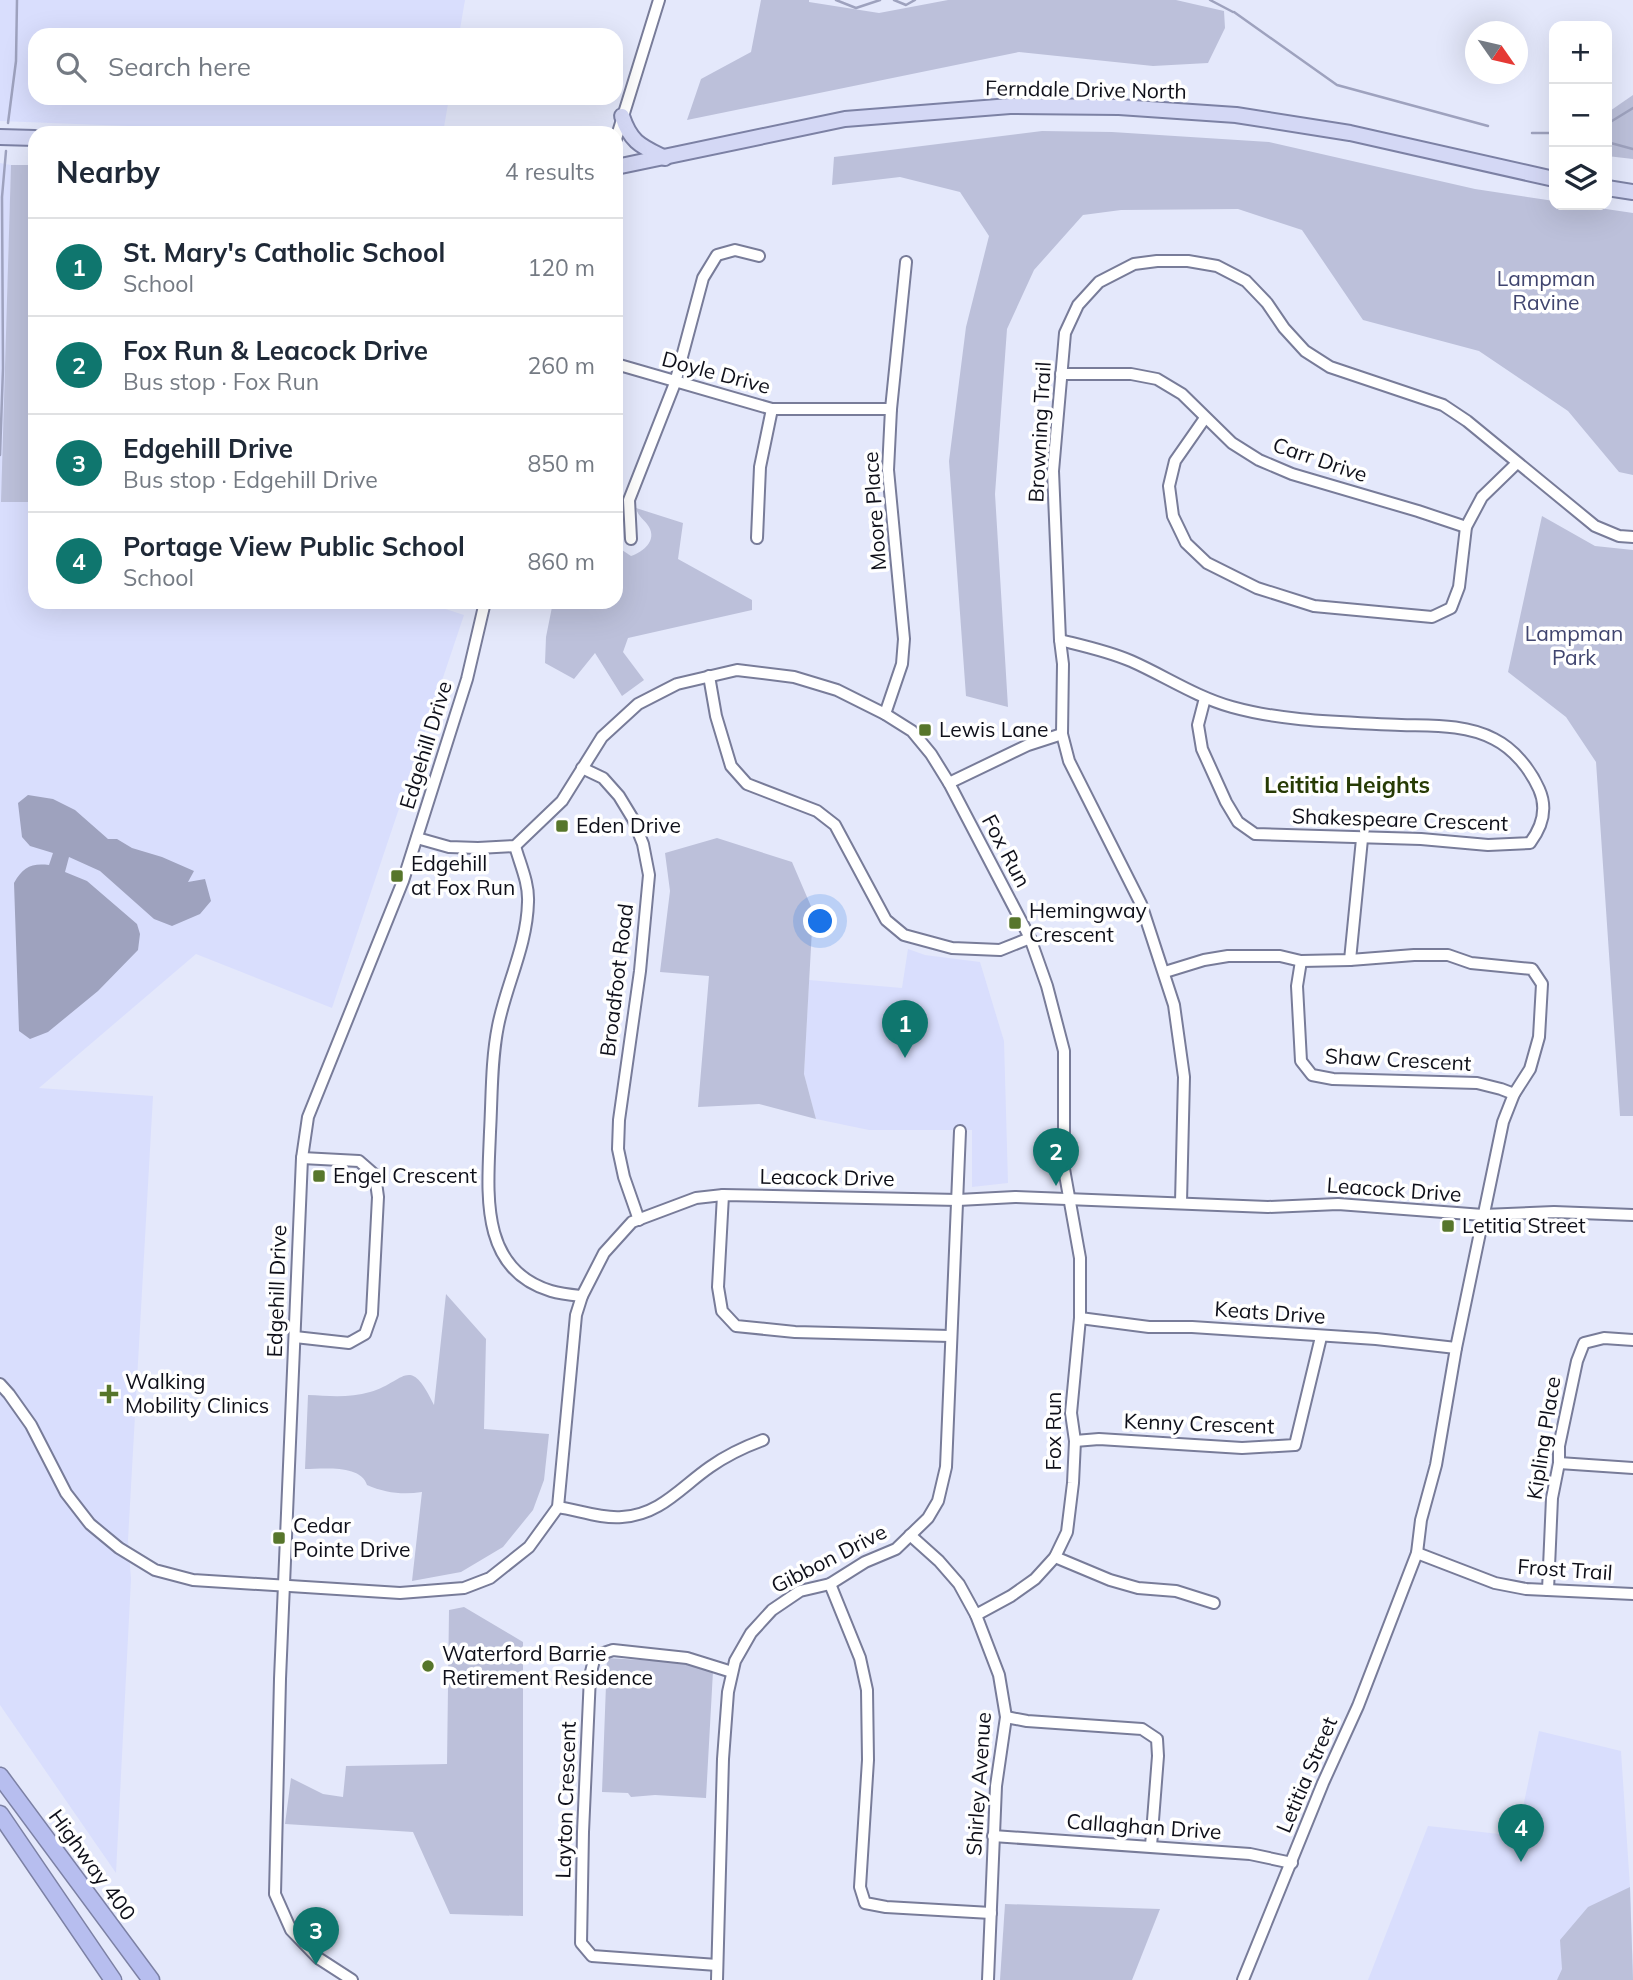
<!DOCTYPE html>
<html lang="en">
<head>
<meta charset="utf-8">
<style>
  body { margin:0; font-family:Mulish,sans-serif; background:#f6f6f7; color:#1f2937 }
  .controls { position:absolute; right:21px; top:21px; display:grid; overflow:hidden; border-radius:14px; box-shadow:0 7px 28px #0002 }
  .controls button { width:63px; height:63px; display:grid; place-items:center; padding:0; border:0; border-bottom:2px solid #e0e1e3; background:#fff; color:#1f2937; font:35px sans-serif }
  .compass { position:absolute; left:1465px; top:21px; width:63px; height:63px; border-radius:50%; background:#fff; box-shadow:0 7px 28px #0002; rotate:124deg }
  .you { position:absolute; left:821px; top:922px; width:24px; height:24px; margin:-18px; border:5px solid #fff; border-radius:50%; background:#1a73e8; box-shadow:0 0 0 10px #1a73e833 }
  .badge { display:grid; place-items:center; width:46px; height:46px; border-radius:50%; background:#0f766e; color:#fff; font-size:23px; font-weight:700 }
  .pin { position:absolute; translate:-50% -58px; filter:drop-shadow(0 2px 4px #0008) }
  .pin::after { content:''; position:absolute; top:37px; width:24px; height:21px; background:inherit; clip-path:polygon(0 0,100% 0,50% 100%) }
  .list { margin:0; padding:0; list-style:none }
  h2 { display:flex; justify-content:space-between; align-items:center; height:91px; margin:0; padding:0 28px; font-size:30px }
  h2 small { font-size:23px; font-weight:400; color:#747a83 }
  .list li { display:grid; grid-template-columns:46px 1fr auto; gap:21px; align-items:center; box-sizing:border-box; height:98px; padding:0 28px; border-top:2px solid #e0e1e3 }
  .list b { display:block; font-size:26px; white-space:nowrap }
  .list p { margin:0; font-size:23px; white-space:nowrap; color:#747a83 }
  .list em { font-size:23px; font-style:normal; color:#747a83 }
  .icon { flex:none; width:38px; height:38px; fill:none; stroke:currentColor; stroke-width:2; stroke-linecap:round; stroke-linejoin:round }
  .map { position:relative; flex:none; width:1633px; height:1980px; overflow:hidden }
  .search { position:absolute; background:#fff; box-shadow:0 7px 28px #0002; left:28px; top:28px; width:595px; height:77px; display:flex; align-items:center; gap:18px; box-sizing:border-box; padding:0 24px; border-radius:21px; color:#747a83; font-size:26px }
  .panel { position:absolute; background:#fff; box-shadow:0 7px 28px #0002; left:28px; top:126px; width:595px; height:483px; border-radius:21px }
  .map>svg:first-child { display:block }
  .built { fill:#d9defd }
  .green { fill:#bcc0da }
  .water { fill:#9ea2be }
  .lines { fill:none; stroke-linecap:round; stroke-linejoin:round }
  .stream { stroke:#9ea2be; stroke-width:2.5 }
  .minor-casing { stroke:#787c99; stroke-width:14 }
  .major-casing { stroke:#7c81a4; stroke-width:18 }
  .highway-casing { stroke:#7c81a4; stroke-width:19 }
  .minor { stroke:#fff; stroke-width:10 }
  .major { stroke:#d4d8f5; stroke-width:14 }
  .highway { stroke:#b7beef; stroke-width:16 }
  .poi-dot { fill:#57762b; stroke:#fff; stroke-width:2.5 }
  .labels { text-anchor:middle; stroke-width:7; stroke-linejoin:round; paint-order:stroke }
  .street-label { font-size:21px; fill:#0f101a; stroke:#fff }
  .park-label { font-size:21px; fill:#40456f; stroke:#fff }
  .poi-label { font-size:21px; fill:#0f101a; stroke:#fff; text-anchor:start }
  .neighbourhood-label { font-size:23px; font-weight:bold; fill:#273b05; stroke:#fff }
</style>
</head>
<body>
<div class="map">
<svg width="1633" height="1980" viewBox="0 0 1633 1980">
  <rect width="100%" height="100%" fill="#e4e8fb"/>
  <g class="built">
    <path d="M 0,0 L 465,0 L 459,35 L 35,35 L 35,98 L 449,98 L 443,133 L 310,133 L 0,121 Z"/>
    <path d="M 0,163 L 11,165 L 2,502 L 35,502 L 35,602 L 424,602 L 464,615 L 332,1008 L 196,954 L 39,1088 L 153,1096 L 128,1540 L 131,1579 L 116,1873 L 0,1705 Z"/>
    <path d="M 908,949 L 925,955 L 980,962 L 1004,1041 L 1008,1183 L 972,1187 L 972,1130 L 869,1130 L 816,1119 L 804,1074 L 809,980 L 902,988 Z"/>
    <path d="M 1539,1731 L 1621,1751 L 1630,1887 L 1633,1980 L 1368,1980 L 1428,1826 L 1517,1836 Z"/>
  </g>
  <g class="green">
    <path d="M 761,0 L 809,0 L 809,2 L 879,13 L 948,0 L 1176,0 L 1224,11 L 1225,28 L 1208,63 L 1153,66 L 1019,52 L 687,120 L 701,79 L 751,52 Z"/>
    <path d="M 1633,95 L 1633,159 L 1607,156 L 1607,113 Z"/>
    <path d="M 1042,131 L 1112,132 L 1269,142 L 1475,189 L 1554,201 L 1554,205 L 1579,205 L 1633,213 L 1633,475 L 1619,472 L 1568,411 L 1479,351 L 1363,320 L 1302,230 L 1238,209 L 1121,210 L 1083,215 L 1034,270 L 1007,329 L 995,494 L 1008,707 L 966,696 L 949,461 L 966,327 L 989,236 L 960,192 L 900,177 L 832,185 L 834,157 Z"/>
    <path d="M 11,165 L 35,165 L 35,502 L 1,502 Z"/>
    <path d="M 636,508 L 683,523 L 678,559 L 752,600 L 752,610 L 628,638 L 623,652 L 644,680 L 622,696 L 595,653 L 574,679 L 545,663 L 546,637 L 553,602 L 616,602 L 616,546 L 631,556 C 643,552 657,541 649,527 C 645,520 638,517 636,508 Z"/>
    <path d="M 1542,516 L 1595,546 L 1633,550 L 1633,1116 L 1620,1116 L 1596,762 L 1566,717 L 1508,672 Z"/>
    <path d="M 717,838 L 792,862 L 813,911 L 804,1074 L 816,1119 L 759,1104 L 698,1107 L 709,976 L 660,972 L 670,891 L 665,853 Z"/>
    <path d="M 446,1294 L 486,1339 L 484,1429 L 549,1434 L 544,1480 L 533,1510 L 503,1547 L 461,1572 L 412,1581 L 422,1492 C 403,1495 385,1493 367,1485 C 361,1464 322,1469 305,1469 L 308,1395 C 329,1396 350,1398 370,1392 C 405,1382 409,1353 434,1405 Z"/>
    <path d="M 464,1607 L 523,1642 L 523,1916 L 450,1914 L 413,1832 L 285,1824 L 291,1778 L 323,1794 L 343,1797 L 346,1766 L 447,1764 L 449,1610 Z"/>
    <path d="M 607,1658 L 692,1663 L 713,1671 L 706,1798 L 655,1795 L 631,1797 L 628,1793 L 602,1792 Z"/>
    <path d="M 1630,1887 L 1633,1980 L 1557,1980 L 1562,1969 L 1560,1940 L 1588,1907 Z"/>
    <path d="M 1005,1904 L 1160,1909 L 1132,1980 L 1000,1980 Z"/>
  </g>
  <path class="water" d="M 28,795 L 53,799 L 75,810 L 108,839 L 117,839 L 132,848 L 162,857 L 194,871 L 188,882 L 205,879 L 211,901 L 200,914 L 172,926 L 154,919 L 100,871 L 69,857 L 65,872 L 87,881 L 137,924 L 140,934 L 138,950 L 98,991 L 48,1032 L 30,1039 L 19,1031 L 14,883 C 23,867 31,863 49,865 L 53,853 L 30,846 L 22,837 L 18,803 Z"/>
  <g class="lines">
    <g class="stream">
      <path d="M 836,0 L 856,8 L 880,0"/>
      <path d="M 894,0 L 906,5 L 915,0"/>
      <path d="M 1210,0 L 1233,12"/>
      <path d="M 1234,12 L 1337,85 L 1488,126"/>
      <path d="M 8,123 L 16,61 L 17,0"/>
      <path d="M 1607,124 L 1633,108"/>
      <path d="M 1532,133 L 1554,133"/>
      <path d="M 1607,142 L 1633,149"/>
      <path d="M 0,455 L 3,368 L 2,197 L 6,151"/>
    </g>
    <defs>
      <g id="minor">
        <path d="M 616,139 L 659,0"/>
        <path d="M 616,364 L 772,409 L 891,409"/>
        <path d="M 1061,374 L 1131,374 L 1157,379 L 1182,394 L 1232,443 L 1259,460 L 1292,474 L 1418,511 L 1466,527"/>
        <path d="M 1205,418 L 1175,461 L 1169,486 L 1173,516 L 1186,543 L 1207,563 L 1257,588 L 1314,606 L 1432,617 L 1451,608 L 1459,587 L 1466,527 L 1482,497 L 1517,463"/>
        <path d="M 757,538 L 760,467 L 772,409"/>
        <path d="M 631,539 L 629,500 L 675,383 L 703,278 L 717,255 L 735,250 L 759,256"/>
        <path d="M 1060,640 C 1084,646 1108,651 1131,661 C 1165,676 1196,697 1232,707 C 1286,722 1345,722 1401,725 C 1432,726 1465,724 1494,739 C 1514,749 1530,769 1539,789 C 1548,809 1542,827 1530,843 L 1488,845 L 1421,839 L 1255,834 L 1238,822 L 1226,802 L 1202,749 L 1198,725 L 1205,698"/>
        <path d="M 709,676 L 716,716 L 731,766 L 747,784 L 817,811 L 835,825 L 886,920 L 904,935 L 952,948 L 1000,950 L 1030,938"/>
        <path d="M 885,714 L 902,664 L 904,639 L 888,470 L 891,409 L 906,262"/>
        <path d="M 582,768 L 603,778 L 619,796 L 633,819 L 643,844 L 649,875 L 640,971 L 619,1120 L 618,1149 L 624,1177 L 639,1220"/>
        <path d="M 949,783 L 1028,745 L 1062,734"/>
        <path d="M 417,838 L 449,847 L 478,848 L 515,846 L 562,801 L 602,737 L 638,704 L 677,684 L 737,670 L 794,677 L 837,690 L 885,714 L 912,731 L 931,754 L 949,783 L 1030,938 L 1047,986 L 1064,1051 L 1064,1169 L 1080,1258 L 1080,1318 L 1071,1413 L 1075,1441 L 1073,1483 L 1067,1532 L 1055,1557 L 1035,1579 L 1011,1596 L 976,1615"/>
        <path d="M 515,846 C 520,864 529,883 528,902 C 527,946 506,985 498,1026 C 491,1061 492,1097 490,1132 C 488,1191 478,1269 551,1291 C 561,1294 572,1295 582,1296"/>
        <path d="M 1350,960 L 1362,839"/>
        <path d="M 1301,961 L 1297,986 L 1301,1061 L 1312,1075 L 1333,1079 L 1477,1083 L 1501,1089 L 1514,1094"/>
        <path d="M 1165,972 L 1204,960 L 1228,956 L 1280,956 L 1301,961 L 1350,960 L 1414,955 L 1448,955 L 1471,963 L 1532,969 L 1542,984 L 1539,1037 L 1530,1069 L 1514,1094 L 1503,1122 L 1456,1348 L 1436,1465 L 1421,1520 L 1417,1553 L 1358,1706 L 1323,1783 L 1243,1980"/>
        <path d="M 723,1195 L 718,1287 L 722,1311 L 736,1326 L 795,1332 L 950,1336"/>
        <path d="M 1181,1202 L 1184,1077 L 1174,1005 L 1141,904 L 1069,761 L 1062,734 L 1063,664 L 1060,640 L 1053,471 L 1065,333 L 1078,305 L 1099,282 L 1134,264 L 1157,261 L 1188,261 L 1217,266 L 1246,281 L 1267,303 L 1284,328 L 1305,351 L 1330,367 L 1443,405 L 1467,421 L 1595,526 L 1619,536 L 1633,537"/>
        <path d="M 1080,1318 L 1149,1327 L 1192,1327 L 1376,1339 L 1456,1348"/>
        <path d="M 295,1337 L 349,1343 L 365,1334 L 372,1314 L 378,1197 L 375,1175 L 359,1161 L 302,1158"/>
        <path d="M 0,1384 L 9,1394 L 31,1425 L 66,1493 L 90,1524 L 119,1548 L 155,1570 L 193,1580 L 400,1593 L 464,1588 L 490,1578 L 529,1547 L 558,1507 L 576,1315 L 582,1296 L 604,1253 L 632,1222 L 696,1198 L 723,1195 L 958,1200 L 1015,1197 L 1268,1207 L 1338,1204 L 1483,1215 L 1554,1212 L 1633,1215"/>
        <path d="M 1075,1441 L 1099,1439 L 1242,1448 L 1295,1445 L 1321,1337"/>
        <path d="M 1559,1463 L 1633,1468"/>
        <path d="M 558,1507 C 578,1510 602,1519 622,1517 C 660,1515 681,1487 710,1467 C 727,1455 744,1447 763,1440"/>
        <path d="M 910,1535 L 939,1561 L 959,1584 L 976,1615 L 999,1675 L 1006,1717 L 996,1786 L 988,1980"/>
        <path d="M 1417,1553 L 1495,1583 L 1526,1589 L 1633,1594"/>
        <path d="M 1055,1557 L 1110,1580 L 1138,1588 L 1176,1591 L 1214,1603"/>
        <path d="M 830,1584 L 860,1658 L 867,1690 L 868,1760 L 860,1887 L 865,1903 L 886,1907 L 991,1913"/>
        <path d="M 1548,1590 L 1552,1498 L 1559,1463 L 1559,1446 L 1577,1361 L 1584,1343 L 1604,1338 L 1633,1340"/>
        <path d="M 1006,1717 L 1027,1721 L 1142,1729 L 1157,1739 L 1158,1756 L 1151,1846"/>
        <path d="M 993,1836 L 1250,1854 L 1292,1863"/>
        <path d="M 717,1965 L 592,1956 L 581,1943 L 583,1832 L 590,1676 L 595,1656 L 613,1650 L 687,1658 L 732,1672"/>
        <path d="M 352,1980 L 318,1958 L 291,1930 L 275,1894 L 280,1679 L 302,1158 L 308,1117 L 403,881 L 467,679 L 485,602"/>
        <path d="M 717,1980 L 723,1759 L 728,1692 L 735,1661 L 751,1633 L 772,1610 L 800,1591 L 830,1584 L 865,1562 L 896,1549 L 928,1518 L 938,1501 L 946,1467 L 960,1131"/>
      </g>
      <g id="major">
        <path d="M 622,116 C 631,143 641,146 665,158"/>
        <path d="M 0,137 L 35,138"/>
        <path d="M 616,167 L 845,119 L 1010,106 L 1119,107 L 1236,115 L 1350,133 L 1554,179"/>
        <path d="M 1607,188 L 1633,192"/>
      </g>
      <g id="highway">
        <path d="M 0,1776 L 151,1980"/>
        <path d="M 0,1814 L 113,1980"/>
      </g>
    </defs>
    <use href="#minor" class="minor-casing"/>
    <use href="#major" class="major-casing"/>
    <use href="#highway" class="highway-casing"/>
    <use href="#minor" class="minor"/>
    <use href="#major" class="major"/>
    <use href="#highway" class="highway"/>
  </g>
  <g class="poi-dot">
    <rect x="918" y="723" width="14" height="14" rx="3.5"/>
    <rect x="555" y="819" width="14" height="14" rx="3.5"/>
    <rect x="390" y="869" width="14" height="14" rx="3.5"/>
    <rect x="1008" y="916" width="14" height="14" rx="3.5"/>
    <rect x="312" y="1169" width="14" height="14" rx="3.5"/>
    <rect x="1441" y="1219" width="14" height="14" rx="3.5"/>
    <path d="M105.5 1383.5h7v7h7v7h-7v7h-7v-7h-7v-7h7z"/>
    <rect x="272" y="1531" width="14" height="14" rx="3.5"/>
    <circle cx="428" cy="1666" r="7"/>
  </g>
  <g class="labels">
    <g class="street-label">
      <text transform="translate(1086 90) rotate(1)" y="7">Ferndale Drive North</text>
      <text transform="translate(716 373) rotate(15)" y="7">Doyle Drive</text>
      <text transform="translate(1040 432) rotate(-87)" y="7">Browning Trail</text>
      <text transform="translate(1320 460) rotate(19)" y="7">Carr Drive</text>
      <text transform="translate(875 511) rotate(-94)" y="7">Moore Place</text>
      <text transform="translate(426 745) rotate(-73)" y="7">Edgehill Drive</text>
      <text transform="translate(1400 820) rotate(2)" y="7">Shakespeare Crescent</text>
      <text transform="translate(1006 851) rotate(62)" y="7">Fox Run</text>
      <text transform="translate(617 980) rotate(-83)" y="7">Broadfoot Road</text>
      <text transform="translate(1398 1060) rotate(3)" y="7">Shaw Crescent</text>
      <text transform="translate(827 1178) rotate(1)" y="7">Leacock Drive</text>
      <text transform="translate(1394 1190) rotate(4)" y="7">Leacock Drive</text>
      <text transform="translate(277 1291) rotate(-88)" y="7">Edgehill Drive</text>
      <text transform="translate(1270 1313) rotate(4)" y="7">Keats Drive</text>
      <text transform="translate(1199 1424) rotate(2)" y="7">Kenny Crescent</text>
      <text transform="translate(1054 1431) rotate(-90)" y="7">Fox Run</text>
      <text transform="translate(1544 1438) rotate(-81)" y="7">Kipling Place</text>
      <text transform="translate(829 1559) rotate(-27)" y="7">Gibbon Drive</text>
      <text transform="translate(1565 1570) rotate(4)" y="7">Frost Trail</text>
      <text transform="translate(1307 1775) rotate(-67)" y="7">Letitia Street</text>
      <text transform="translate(979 1784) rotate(-86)" y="7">Shirley Avenue</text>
      <text transform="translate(566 1800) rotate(-88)" y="7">Layton Crescent</text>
      <text transform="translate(1144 1827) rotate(4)" y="7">Callaghan Drive</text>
      <text transform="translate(92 1865) rotate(54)" y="7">Highway 400</text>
    </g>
    <g class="park-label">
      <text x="1546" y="286">Lampman<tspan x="1546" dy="24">Ravine</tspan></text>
      <text x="1574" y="641">Lampman<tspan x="1574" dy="24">Park</tspan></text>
    </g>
    <g class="poi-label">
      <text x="939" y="737">Lewis Lane</text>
      <text x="576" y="833">Eden Drive</text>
      <text x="411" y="871">Edgehill<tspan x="411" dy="24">at Fox Run</tspan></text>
      <text x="1029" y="918">Hemingway<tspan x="1029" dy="24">Crescent</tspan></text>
      <text x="333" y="1183">Engel Crescent</text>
      <text x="1462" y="1233">Letitia Street</text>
      <text x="125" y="1389">Walking<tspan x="125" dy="24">Mobility Clinics</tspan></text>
      <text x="293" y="1533">Cedar<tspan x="293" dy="24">Pointe Drive</tspan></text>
      <text x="442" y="1661">Waterford Barrie<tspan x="442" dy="24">Retirement Residence</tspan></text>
    </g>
    <g class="neighbourhood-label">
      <text x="1347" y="793">Leititia Heights</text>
    </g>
  </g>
</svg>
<div class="controls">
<button>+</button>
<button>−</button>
<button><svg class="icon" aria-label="layers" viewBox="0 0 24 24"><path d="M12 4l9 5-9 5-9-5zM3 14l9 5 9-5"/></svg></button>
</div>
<svg class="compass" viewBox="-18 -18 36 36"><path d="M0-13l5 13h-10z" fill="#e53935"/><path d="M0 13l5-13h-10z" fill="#747a83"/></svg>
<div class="you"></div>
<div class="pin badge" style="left:905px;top:1058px">1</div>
<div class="pin badge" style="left:1056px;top:1186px">2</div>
<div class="pin badge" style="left:316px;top:1965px">3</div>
<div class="pin badge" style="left:1521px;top:1862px">4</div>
<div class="search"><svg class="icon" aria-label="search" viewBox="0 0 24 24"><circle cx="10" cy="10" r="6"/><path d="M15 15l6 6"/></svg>Search here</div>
<section class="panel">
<h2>Nearby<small>4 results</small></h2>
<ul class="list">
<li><span class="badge">1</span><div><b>St. Mary's Catholic School</b><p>School</p></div><em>120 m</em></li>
<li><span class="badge">2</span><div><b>Fox Run &amp; Leacock Drive</b><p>Bus stop · Fox Run</p></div><em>260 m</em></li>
<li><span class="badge">3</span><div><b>Edgehill Drive</b><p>Bus stop · Edgehill Drive</p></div><em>850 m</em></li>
<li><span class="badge">4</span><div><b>Portage View Public School</b><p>School</p></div><em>860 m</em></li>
</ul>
</section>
</div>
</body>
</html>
